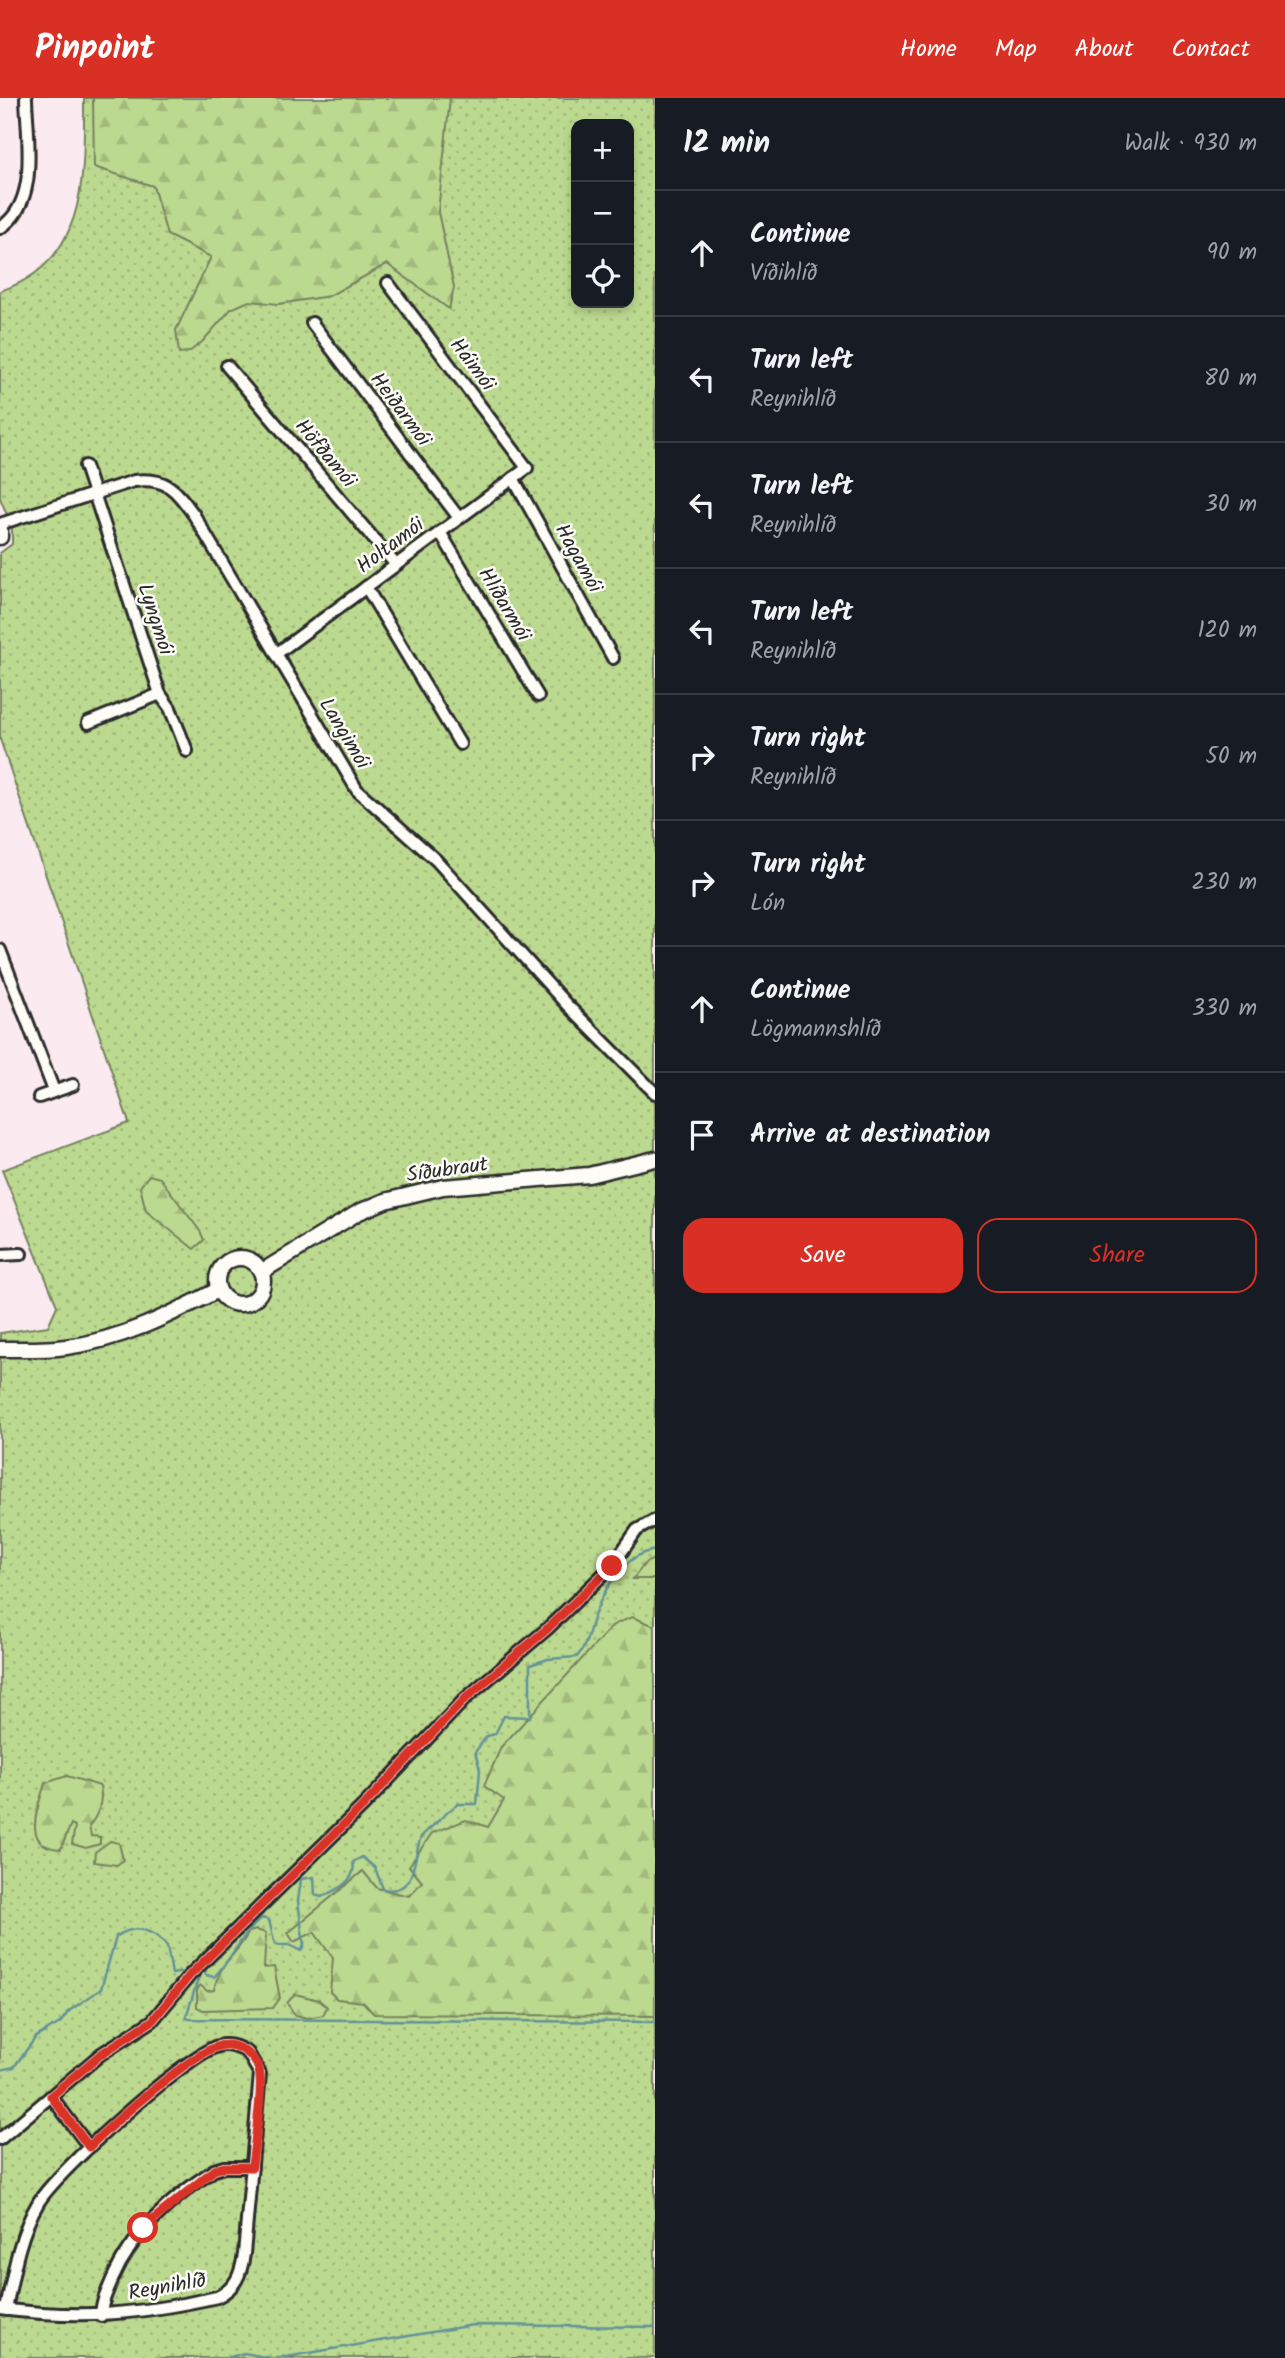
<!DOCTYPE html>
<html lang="en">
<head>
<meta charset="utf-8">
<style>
  body { margin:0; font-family:Kalam,sans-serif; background:#20242c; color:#f1f3f6 }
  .controls { position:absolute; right:21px; top:21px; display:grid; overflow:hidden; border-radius:14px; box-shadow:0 4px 10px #0003 }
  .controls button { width:63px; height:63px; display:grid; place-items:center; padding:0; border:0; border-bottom:2px solid #363941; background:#171b24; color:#f1f3f6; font:35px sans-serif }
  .stop { position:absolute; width:21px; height:21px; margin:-16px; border:5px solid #d93025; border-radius:50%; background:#fff }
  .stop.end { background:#d93025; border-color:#fff; box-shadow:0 2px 7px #0008 }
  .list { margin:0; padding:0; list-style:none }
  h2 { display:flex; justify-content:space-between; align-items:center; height:91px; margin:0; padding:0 28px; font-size:30px }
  h2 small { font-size:23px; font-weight:400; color:#9ea1a6 }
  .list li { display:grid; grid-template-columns:46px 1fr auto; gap:21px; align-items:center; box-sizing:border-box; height:126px; padding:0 28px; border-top:2px solid #363941 }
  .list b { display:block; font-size:26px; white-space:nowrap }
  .list p { margin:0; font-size:23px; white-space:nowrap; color:#9ea1a6 }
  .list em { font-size:23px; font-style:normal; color:#9ea1a6 }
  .actions { display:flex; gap:14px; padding:21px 28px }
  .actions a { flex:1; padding:16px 0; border:2px solid #d93025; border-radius:21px; text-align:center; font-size:24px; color:#d93025 }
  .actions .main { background:#d93025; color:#fff }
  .icon { flex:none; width:38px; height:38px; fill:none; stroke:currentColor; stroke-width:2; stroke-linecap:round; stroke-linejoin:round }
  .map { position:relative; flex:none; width:655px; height:2260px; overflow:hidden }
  header { display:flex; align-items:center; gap:42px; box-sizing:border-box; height:98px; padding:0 35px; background:#d93025; color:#fff }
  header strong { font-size:33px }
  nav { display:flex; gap:38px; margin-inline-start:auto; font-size:24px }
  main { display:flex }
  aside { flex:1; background:#171b24 }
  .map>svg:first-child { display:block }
  .grass { fill:url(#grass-dots); stroke:#74825e; stroke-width:2; fill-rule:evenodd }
  .forest { fill:url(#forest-firs); stroke:#74825e; stroke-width:2 }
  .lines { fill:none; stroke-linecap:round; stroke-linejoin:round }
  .stream { stroke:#629397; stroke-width:2.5 }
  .street-casing { stroke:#2b2b2b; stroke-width:16 }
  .secondary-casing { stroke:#2b2b2b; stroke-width:19 }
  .street { stroke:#fdfcf7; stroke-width:10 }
  .secondary { stroke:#fdfcf7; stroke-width:14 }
  .route { stroke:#d93025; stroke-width:9 }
  .labels { text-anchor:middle; stroke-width:5; stroke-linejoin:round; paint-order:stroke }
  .street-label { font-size:21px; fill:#2b2b2b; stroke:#fdfcf7 }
</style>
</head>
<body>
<header>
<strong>Pinpoint</strong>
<nav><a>Home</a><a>Map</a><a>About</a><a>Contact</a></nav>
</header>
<main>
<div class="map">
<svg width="655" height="2260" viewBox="0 0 655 2260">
  <defs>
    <pattern id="grass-dots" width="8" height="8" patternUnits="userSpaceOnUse" patternTransform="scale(1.75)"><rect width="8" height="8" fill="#bcd990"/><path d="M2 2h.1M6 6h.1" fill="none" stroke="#a2ba7c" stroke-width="1.8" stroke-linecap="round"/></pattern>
    <pattern id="forest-firs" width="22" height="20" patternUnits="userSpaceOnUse" patternTransform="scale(1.75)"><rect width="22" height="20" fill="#bcd990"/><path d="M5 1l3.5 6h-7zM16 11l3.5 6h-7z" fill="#a2ba7c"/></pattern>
  </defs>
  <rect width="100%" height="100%" fill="#fbebf0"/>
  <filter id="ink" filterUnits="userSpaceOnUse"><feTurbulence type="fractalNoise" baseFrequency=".0143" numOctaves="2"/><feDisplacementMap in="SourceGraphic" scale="14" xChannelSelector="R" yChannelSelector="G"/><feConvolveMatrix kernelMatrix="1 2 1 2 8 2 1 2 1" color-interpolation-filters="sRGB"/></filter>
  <g filter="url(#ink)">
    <path class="grass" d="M 84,0 L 655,0 L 655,2260 L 0,2260 L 0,1235 L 48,1228 L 57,1208 L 2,1072 L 129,1025 L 0,641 L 0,455 L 12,446 L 12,429 L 0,400 L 0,193 C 89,164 84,76 84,0 ZM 576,26 L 629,26 L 629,205 L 576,205 Z"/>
    <g class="forest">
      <path d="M 93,0 L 450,0 L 438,114 L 454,189 L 449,211 L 387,166 L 329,198 L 279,206 L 249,203 L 231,211 L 202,244 L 189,254 L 179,255 L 176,232 L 211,159 L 167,137 L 153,88 L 94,69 Z"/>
      <path d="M 149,1077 L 160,1080 L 200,1133 L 204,1142 L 194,1151 L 146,1113 L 140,1089 Z"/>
      <path d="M 655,1461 L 655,1481 L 633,1481 L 646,1464 Z"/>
      <path d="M 632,1519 L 655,1528 L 655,1918 L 374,1916 L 363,1904 L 337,1901 L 330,1894 L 333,1860 L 314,1834 L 294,1844 L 288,1835 L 363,1773 L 377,1790 L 409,1798 L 422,1784 L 409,1768 L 432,1735 L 466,1722 L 488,1729 L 504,1702 L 484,1688 L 501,1649 L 613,1527 Z"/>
      <path d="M 67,1678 L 100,1688 C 103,1703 99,1716 89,1728 L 91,1738 L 100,1739 L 100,1746 L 86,1750 L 72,1746 L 75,1728 L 71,1726 L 61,1751 C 20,1749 38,1710 45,1685 Z"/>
      <path d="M 110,1743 L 119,1745 L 123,1762 L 117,1767 L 94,1764 L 95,1754 Z"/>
      <path d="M 256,1832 L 266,1835 L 264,1870 L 274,1869 L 280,1900 L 273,1910 L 203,1912 L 197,1909 L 197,1893 L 200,1887 L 207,1893 L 214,1892 C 219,1865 236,1858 249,1834 Z"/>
      <path d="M 295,1896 L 319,1902 L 327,1909 L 323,1917 L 307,1920 L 295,1917 L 287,1905 Z"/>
    </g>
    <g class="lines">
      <g class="stream">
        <path d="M 199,1875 L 204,1872 L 206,1877 L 214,1879 C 232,1860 242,1836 262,1820 L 269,1822 L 275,1847 L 289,1847 L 301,1853 L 304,1848 L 298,1803 L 301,1781 L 314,1779 L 315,1797 L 321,1799 C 336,1793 358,1782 353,1764 L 362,1759 L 375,1770 L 383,1791 C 418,1797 412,1761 421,1739 C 422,1737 453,1709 458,1706 L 477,1706 L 480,1672 L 475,1654 L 487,1638 L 495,1636 L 504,1618 L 530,1619 L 530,1567 L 548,1561 L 577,1559 C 588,1546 588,1534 594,1518 C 605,1489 623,1457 655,1452"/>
        <path d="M 200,1875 L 186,1919 L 189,1921 L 655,1924"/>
        <path d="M 0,1972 L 14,1969 L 36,1939 L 60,1925 L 69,1913 L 101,1891 L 116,1839 C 134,1825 154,1832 167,1848 L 172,1876 L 189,1873"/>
        <path d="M 227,2260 L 244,2255 L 270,2260"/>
        <path d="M 280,2260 L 473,2227 L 655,2229"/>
        <path d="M 499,2260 L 499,2259"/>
      </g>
      <defs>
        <g id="street">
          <path d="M 0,130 C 40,105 27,41 26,0"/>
          <path d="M 312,225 L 459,420"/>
          <path d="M 227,268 L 396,467"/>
          <path d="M 85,368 L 160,596 L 170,610 L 187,653"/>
          <path d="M 513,380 L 613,560"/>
          <path d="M 0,426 L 134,383 C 167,379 176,392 194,417 L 357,692 L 436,762 L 567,907 L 655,995"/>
          <path d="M 440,434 L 538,598"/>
          <path d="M 366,489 L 460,646"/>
          <path d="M 276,556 L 527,370 L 388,185"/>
          <path d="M 88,625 L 160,596"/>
          <path d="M 0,852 L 54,993"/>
          <path d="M 39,999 L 73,987"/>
          <path d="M 0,1157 L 21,1156"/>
          <path d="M 51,1998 L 89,2049"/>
          <path d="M 0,2041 L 101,1956 L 152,1923 L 190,1877 L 364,1707 L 466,1600 L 547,1531 L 612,1468 L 637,1432 L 655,1422"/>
          <path d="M 0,2211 C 81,2221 137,2217 217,2199 C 236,2190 241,2176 244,2156 L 260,1976 L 248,1955 C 239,1949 229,1945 218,1948 C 187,1956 55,2075 38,2105 C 19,2137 13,2176 6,2212"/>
          <path d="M 101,2218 C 101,2205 107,2194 112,2182 C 133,2134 171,2101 214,2072 L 224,2069 L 252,2069"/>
        </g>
        <g id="secondary">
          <path d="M 0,430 L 0,439"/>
          <circle cx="240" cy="1183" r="23"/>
          <path d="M 261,1174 L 359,1114 L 385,1103 L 443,1089 L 589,1077 L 655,1061"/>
          <path d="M 0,1251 C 22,1251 44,1252 66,1249 C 121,1242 170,1217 218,1192"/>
        </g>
      </defs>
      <use href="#street" class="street-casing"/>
      <use href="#secondary" class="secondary-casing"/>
      <use href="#street" class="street"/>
      <use href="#secondary" class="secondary"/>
    </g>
  </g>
  <g class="lines" filter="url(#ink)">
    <path class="route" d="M 143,2130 L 214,2072 L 224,2069 L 252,2069 C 254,2046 264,1991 259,1972 C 254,1955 234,1942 216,1949 C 189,1958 112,2026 89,2049 L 51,1998 L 101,1956 L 152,1923 L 190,1877 L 364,1707 L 466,1600 L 547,1531 L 612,1468"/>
  </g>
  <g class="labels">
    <g class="street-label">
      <text transform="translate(473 266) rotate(53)" y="7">Háimói</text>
      <text transform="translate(401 311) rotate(53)" y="7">Heiðarmói</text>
      <text transform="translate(326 355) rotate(50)" y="7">Höfðamói</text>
      <text transform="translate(390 447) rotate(-37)" y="7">Holtamói</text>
      <text transform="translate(579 460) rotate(61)" y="7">Hagamói</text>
      <text transform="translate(505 506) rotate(59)" y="7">Hlíðarmói</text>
      <text transform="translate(156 521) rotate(72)" y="7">Lyngmói</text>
      <text transform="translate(345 635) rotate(59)" y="7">Langimói</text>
      <text transform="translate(447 1071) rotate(-8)" y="7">Síðubraut</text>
      <text transform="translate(167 2188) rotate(-10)" y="7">Reynihlíð</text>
    </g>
  </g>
</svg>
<div class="controls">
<button>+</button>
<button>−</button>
<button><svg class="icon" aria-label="locate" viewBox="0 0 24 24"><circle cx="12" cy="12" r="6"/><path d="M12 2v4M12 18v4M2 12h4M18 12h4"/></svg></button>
</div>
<div class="stop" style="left:143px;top:2130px"></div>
<div class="stop end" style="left:612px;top:1468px"></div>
</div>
<aside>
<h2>12 min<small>Walk · 930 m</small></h2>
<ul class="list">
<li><svg class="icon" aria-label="ahead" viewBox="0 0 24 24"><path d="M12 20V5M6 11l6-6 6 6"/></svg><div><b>Continue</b><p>Víðihlíð</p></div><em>90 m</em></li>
<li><svg class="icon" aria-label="left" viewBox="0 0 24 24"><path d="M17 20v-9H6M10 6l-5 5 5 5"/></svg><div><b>Turn left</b><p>Reynihlíð</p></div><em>80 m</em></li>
<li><svg class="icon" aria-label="left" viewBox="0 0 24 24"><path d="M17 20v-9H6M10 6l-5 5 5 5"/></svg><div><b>Turn left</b><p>Reynihlíð</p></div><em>30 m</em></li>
<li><svg class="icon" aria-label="left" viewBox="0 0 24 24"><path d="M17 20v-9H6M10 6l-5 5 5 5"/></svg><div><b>Turn left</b><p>Reynihlíð</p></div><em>120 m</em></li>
<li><svg class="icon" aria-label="right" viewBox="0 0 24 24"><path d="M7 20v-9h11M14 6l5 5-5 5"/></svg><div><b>Turn right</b><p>Reynihlíð</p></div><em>50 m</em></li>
<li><svg class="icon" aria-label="right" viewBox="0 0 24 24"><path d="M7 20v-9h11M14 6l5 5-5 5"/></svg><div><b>Turn right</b><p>Lón</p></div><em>230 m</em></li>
<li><svg class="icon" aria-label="ahead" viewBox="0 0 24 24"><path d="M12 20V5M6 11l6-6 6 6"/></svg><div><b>Continue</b><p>Lögmannshlíð</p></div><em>330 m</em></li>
<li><svg class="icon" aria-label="arrive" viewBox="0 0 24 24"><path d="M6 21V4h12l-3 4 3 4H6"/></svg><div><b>Arrive at destination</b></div></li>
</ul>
<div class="actions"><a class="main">Save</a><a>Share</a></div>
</aside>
</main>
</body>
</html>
